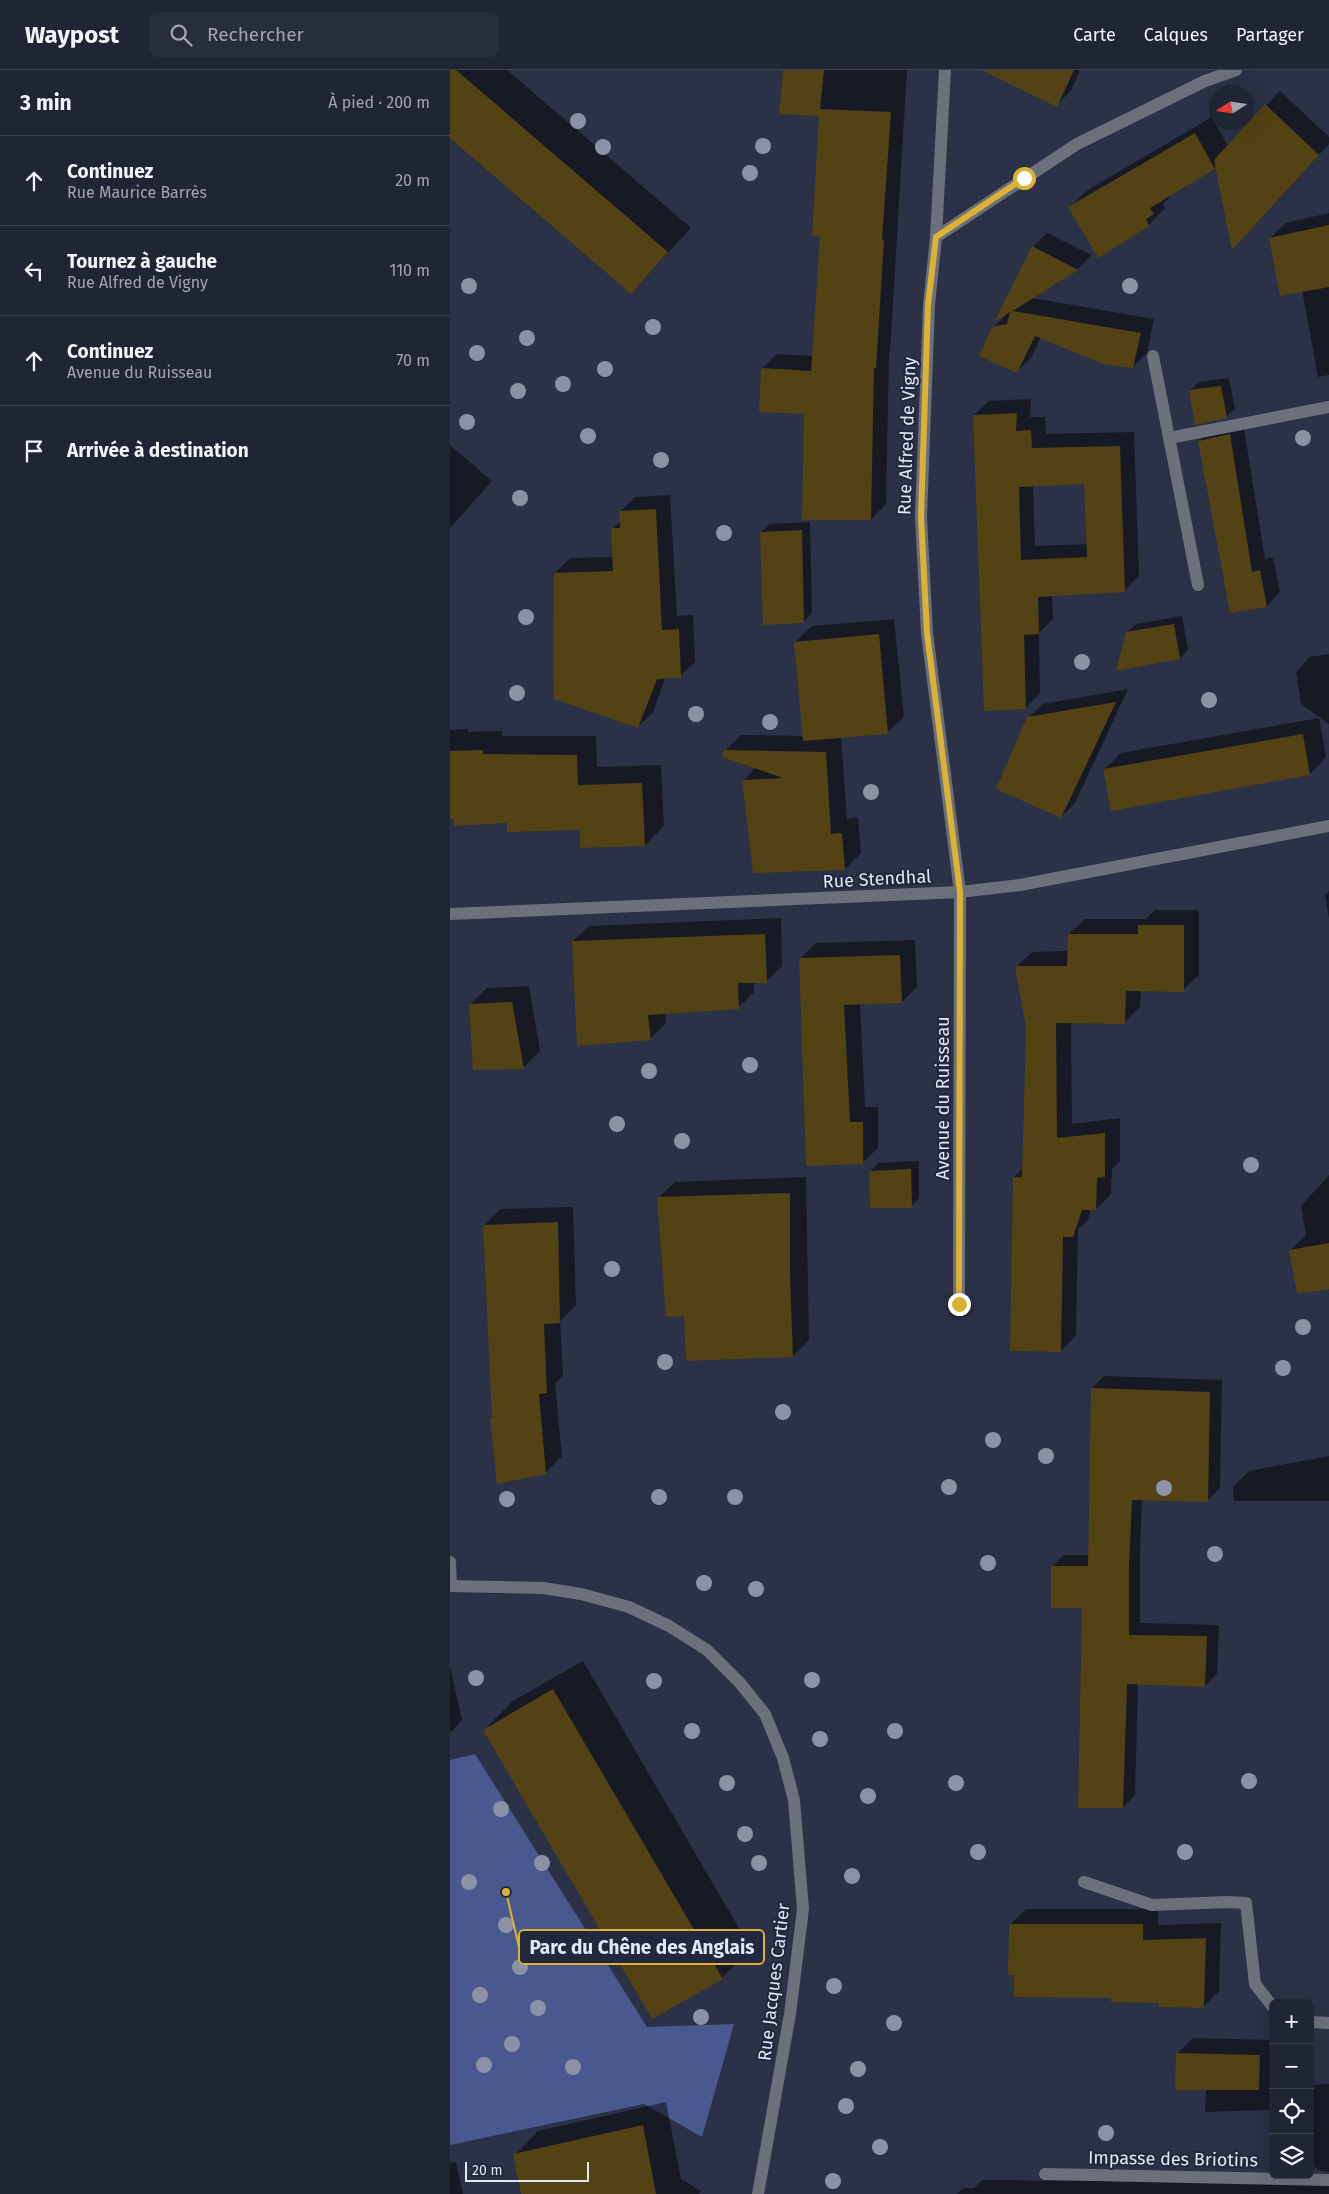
<!DOCTYPE html>
<html lang="fr">
<head>
<meta charset="utf-8">
<style>
  body { margin:0; font-family:"Fira Sans",sans-serif; background:#282d3c; color:#f1f3f6 }
  .controls { position:absolute; right:15px; bottom:15px; display:grid; overflow:hidden; border-radius:8px; box-shadow:0 5px 20px #0002 }
  .controls button { width:45px; height:45px; display:grid; place-items:center; padding:0; border:0; border-bottom:1px solid #3d424f; background:#202534; color:#f1f3f6; font:25px sans-serif }
  .compass { position:absolute; left:759px; top:15px; width:45px; height:45px; border-radius:50%; background:#202534; box-shadow:0 5px 20px #0002; rotate:258deg }
  .scale { position:absolute; left:15px; bottom:12px; width:124px; box-sizing:border-box; padding-left:5px; border:2px solid #e2e7f5; border-top:0; font-size:14px; line-height:18px; white-space:nowrap; color:#e2e7f5; -webkit-text-stroke:4px #21273c; paint-order:stroke }
  .stop { position:absolute; width:15px; height:15px; margin:-11px; border:4px solid #dbb233; border-radius:50%; background:#fff }
  .stop.end { background:#dbb233; border-color:#fff; box-shadow:0 1px 5px #0008 }
  .list { margin:0; padding:0; list-style:none }
  h2 { display:flex; justify-content:space-between; align-items:center; height:65px; margin:0; padding:0 20px; font-size:21px }
  h2 small { font-size:16px; font-weight:400; color:#a2a5ac }
  .list li { display:grid; grid-template-columns:32px 1fr auto; gap:15px; align-items:center; box-sizing:border-box; height:90px; padding:0 20px; border-top:1px solid #3d424f }
  .list b { display:block; font-size:19px; white-space:nowrap }
  .list p { margin:0; font-size:16px; white-space:nowrap; color:#a2a5ac }
  .list em { font-size:16px; font-style:normal; color:#a2a5ac }
  .icon { flex:none; width:28px; height:28px; fill:none; stroke:currentColor; stroke-width:2; stroke-linecap:round; stroke-linejoin:round }
  .map { position:relative; flex:none; width:879px; height:2124px; overflow:hidden }
  header { display:flex; align-items:center; gap:30px; box-sizing:border-box; height:70px; padding:0 25px; background:#202534; border-bottom:1px solid #3d424f }
  header strong { font-size:24px }
  nav { display:flex; gap:28px; margin-inline-start:auto; font-size:18px }
  .search { width:350px; height:45px; background:#282d3c; display:flex; align-items:center; gap:12px; box-sizing:border-box; padding:0 18px; border-radius:8px; color:#a2a5ac; font-size:19px }
  main { display:flex }
  aside { flex:1; background:#202534 }
  .map>svg:first-child { display:block }
  .green { fill:#49588f }
  .shadow { fill:#0007; fill-rule:evenodd }
  .building { fill:#524214; fill-rule:evenodd }
  .lines { fill:none; stroke-linecap:round; stroke-linejoin:round }
  .lane { stroke:#6c707b; stroke-width:12 }
  .street { stroke:#6c707b; stroke-width:12 }
  .tree { fill:#8c92a6 }
  .route { stroke:#dbb233; stroke-width:6 }
  .labels { text-anchor:middle; stroke-width:4; stroke-linejoin:round; paint-order:stroke }
  .street-label { font-size:18px; fill:#e2e7f5; stroke:#21273c }
  .leader { fill:none; stroke:#dbb233; stroke-width:2 }
  .callout-dot { fill:#dbb233; stroke:#21273c; stroke-width:2 }
  .callout { fill:#21273c; stroke:#dbb233; stroke-width:2 }
  .callout-label { font-size:19px; text-anchor:middle; font-weight:bold; fill:#e2e7f5 }
</style>
</head>
<body>
<header>
<strong>Waypost</strong>
<div class="search"><svg class="icon" aria-label="search" viewBox="0 0 24 24"><circle cx="10" cy="10" r="6"/><path d="M15 15l6 6"/></svg>Rechercher</div>
<nav><a>Carte</a><a>Calques</a><a>Partager</a></nav>
</header>
<main>
<aside>
<h2>3 min<small>À pied · 200 m</small></h2>
<ul class="list">
<li><svg class="icon" aria-label="ahead" viewBox="0 0 24 24"><path d="M12 20V5M6 11l6-6 6 6"/></svg><div><b>Continuez</b><p>Rue Maurice Barrès</p></div><em>20 m</em></li>
<li><svg class="icon" aria-label="left" viewBox="0 0 24 24"><path d="M17 20v-9H6M10 6l-5 5 5 5"/></svg><div><b>Tournez à gauche</b><p>Rue Alfred de Vigny</p></div><em>110 m</em></li>
<li><svg class="icon" aria-label="ahead" viewBox="0 0 24 24"><path d="M12 20V5M6 11l6-6 6 6"/></svg><div><b>Continuez</b><p>Avenue du Ruisseau</p></div><em>70 m</em></li>
<li><svg class="icon" aria-label="arrive" viewBox="0 0 24 24"><path d="M6 21V4h12l-3 4 3 4H6"/></svg><div><b>Arrivée à destination</b></div></li>
</ul>
</aside>
<div class="map">
<svg width="879" height="2124" viewBox="0 0 879 2124">
  <rect width="100%" height="100%" fill="#2b3146"/>
  <path class="green" d="M 25,1684 L 197,1957 L 284,1954 L 252,2067 L 194,2034 L 0,2075 L 0,1690 Z"/>
  <g class="shadow">
    <path d="M 0,0 L 57,0 L 241,158 L 181,223 L 0,66 Z"/>
    <path d="M 335,0 L 457,0 L 440,282 L 439,283 L 436,434 L 421,449 L 355,343 L 312,299 L 327,284 L 363,286 L 371,166 L 370,45 Z"/>
    <path d="M 545,0 L 630,0 L 621,21 L 606,35 Z"/>
    <path d="M 830,21 L 879,67 L 879,74 L 796,164 L 767,96 L 719,125 L 720,127 L 713,134 L 715,138 L 699,155 L 649,186 L 619,138 L 636,121 L 762,47 L 778,76 Z"/>
    <path d="M 879,143 L 879,305 L 868,307 L 852,220 L 820,168 L 836,153 Z"/>
    <path d="M 597,163 L 641,185 L 628,199 L 582,228 L 704,249 L 697,283 L 683,297 L 591,267 L 581,288 L 566,302 L 543,258 L 557,244 L 583,177 Z"/>
    <path d="M 779,308 L 785,339 L 776,347 L 740,320 L 749,312 Z"/>
    <path d="M 581,329 L 580,347 L 595,347 L 596,364 L 684,362 L 689,506 L 674,521 L 602,525 L 603,549 L 589,563 L 590,623 L 576,638 L 524,345 L 539,331 ZM 635,414 L 638,474 L 585,476 L 583,415 Z"/>
    <path d="M 793,352 L 815,489 L 823,487 L 830,522 L 817,536 L 781,542 L 749,371 L 763,357 Z"/>
    <path d="M 0,375 L 42,411 L 0,458 Z"/>
    <path d="M 220,425 L 227,546 L 243,545 L 245,592 L 230,606 L 216,607 L 203,642 L 188,656 L 105,503 L 120,488 L 164,487 L 163,459 L 171,451 L 170,442 L 185,427 Z"/>
    <path d="M 360,452 L 362,543 L 353,552 L 311,462 L 320,454 Z"/>
    <path d="M 732,546 L 738,580 L 730,588 L 677,563 L 686,554 Z"/>
    <path d="M 444,549 L 454,647 L 437,663 L 391,667 L 397,749 L 408,747 L 411,783 L 395,799 L 294,710 L 306,697 L 275,681 L 291,665 L 354,666 L 345,572 L 362,556 Z"/>
    <path d="M 879,584 L 879,654 L 851,634 L 846,602 L 860,587 Z"/>
    <path d="M 678,619 L 625,733 L 611,747 L 578,648 L 593,634 Z"/>
    <path d="M 869,648 L 876,687 L 860,704 L 654,700 L 671,683 Z"/>
    <path d="M 18,659 L 18,662 L 52,661 L 52,666 L 146,666 L 147,697 L 211,695 L 214,756 L 195,775 L 131,759 L 0,748 L 0,660 Z"/>
    <path d="M 879,821 L 879,848 L 875,825 Z"/>
    <path d="M 705,840 L 749,840 L 749,905 L 733,920 L 691,920 L 690,937 L 675,952 L 621,952 L 622,1054 L 670,1048 L 670,1091 L 662,1099 L 661,1124 L 646,1139 L 641,1139 L 638,1150 L 628,1159 L 626,1265 L 611,1281 L 564,1107 L 573,1098 L 577,958 L 566,897 L 582,882 L 619,881 L 619,864 L 635,849 L 696,849 Z"/>
    <path d="M 331,848 L 332,896 L 316,912 L 304,912 L 304,922 L 288,938 L 215,943 L 216,953 L 200,969 L 123,871 L 139,856 Z"/>
    <path d="M 465,870 L 467,917 L 452,932 L 410,933 L 415,1037 L 428,1037 L 428,1078 L 412,1093 L 357,1095 L 351,888 L 366,873 Z"/>
    <path d="M 79,916 L 90,981 L 73,998 L 21,934 L 37,918 Z"/>
    <path d="M 469,1091 L 469,1128 L 461,1137 L 420,1102 L 428,1093 Z"/>
    <path d="M 879,1105 L 879,1217 L 840,1181 L 856,1165 L 851,1136 Z"/>
    <path d="M 356,1107 L 359,1270 L 343,1286 L 235,1245 L 209,1127 L 225,1112 Z"/>
    <path d="M 123,1137 L 126,1235 L 110,1251 L 113,1306 L 105,1313 L 112,1386 L 95,1403 L 41,1348 L 43,1347 L 34,1156 L 50,1139 Z"/>
    <path d="M 654,1306 L 772,1310 L 770,1418 L 758,1430 L 692,1429 L 690,1484 L 690,1553 L 769,1555 L 767,1604 L 755,1616 L 688,1613 L 685,1725 L 673,1737 L 633,1537 L 602,1497 L 614,1485 L 639,1485 L 642,1318 Z"/>
    <path d="M 879,1386 L 879,1431 L 784,1431 L 783,1417 L 799,1401 Z"/>
    <path d="M 133,1591 L 301,1879 L 272,1908 L 34,1660 L 63,1631 Z"/>
    <path d="M 0,1596 L 12,1650 L 0,1663 Z"/>
    <path d="M 576,1839 L 708,1839 L 708,1855 L 771,1853 L 769,1921 L 754,1936 L 662,1926 L 565,1903 L 560,1855 Z"/>
    <path d="M 743,1968 L 823,1970 L 823,2040 L 755,2042 L 756,2019 L 727,1984 Z"/>
    <path d="M 879,2014 L 879,2102 L 869,2100 L 860,2093 L 860,2015 Z"/>
    <path d="M 216,2032 L 231,2109 L 251,2121 L 249,2124 L 73,2124 L 65,2085 L 88,2061 Z"/>
    <path d="M 6,2092 L 13,2124 L 0,2124 L 0,2093 Z"/>
    <path d="M 879,2106 L 879,2124 L 507,2124 L 513,2118 L 524,2118 L 532,2110 L 645,2111 Z"/>
  </g>
  <g class="building">
    <path d="M 0,0 L 6,0 L 218,182 L 181,224 L 0,68 Z"/>
    <path d="M 333,0 L 374,0 L 370,39 L 441,42 L 432,170 L 434,170 L 426,298 L 424,298 L 421,450 L 352,450 L 354,344 L 309,342 L 311,298 L 361,301 L 370,167 L 362,166 L 369,46 L 329,44 Z"/>
    <path d="M 531,0 L 624,0 L 607,37 Z"/>
    <path d="M 815,34 L 869,85 L 782,180 L 764,90 Z"/>
    <path d="M 745,63 L 765,99 L 700,138 L 704,144 L 696,149 L 699,156 L 648,188 L 618,137 Z"/>
    <path d="M 879,155 L 879,217 L 830,226 L 819,168 Z"/>
    <path d="M 582,176 L 628,200 L 563,241 L 691,263 L 683,298 L 653,294 L 585,266 L 567,303 L 529,286 L 542,257 L 557,254 L 560,242 L 544,252 Z"/>
    <path d="M 771,316 L 777,348 L 745,355 L 739,320 Z"/>
    <path d="M 567,343 L 566,361 L 581,360 L 582,378 L 670,376 L 675,522 L 588,527 L 589,564 L 574,565 L 576,639 L 534,641 L 523,345 ZM 634,414 L 637,487 L 571,490 L 569,417 Z"/>
    <path d="M 780,364 L 802,502 L 810,500 L 817,537 L 780,543 L 748,371 Z"/>
    <path d="M 206,439 L 212,560 L 229,559 L 231,608 L 207,609 L 188,658 L 104,629 L 103,587 L 104,503 L 163,501 L 161,458 L 170,458 L 169,441 Z"/>
    <path d="M 352,460 L 354,553 L 313,555 L 310,462 Z"/>
    <path d="M 724,554 L 730,589 L 666,601 L 676,562 Z"/>
    <path d="M 429,564 L 438,664 L 353,671 L 344,572 Z"/>
    <path d="M 666,632 L 611,748 L 546,719 L 577,647 Z"/>
    <path d="M 853,664 L 860,705 L 661,741 L 653,699 Z"/>
    <path d="M 33,680 L 33,684 L 127,685 L 128,715 L 192,713 L 195,776 L 130,778 L 130,760 L 57,762 L 57,753 L 4,756 L 4,749 L 0,749 L 0,681 Z"/>
    <path d="M 274,680 L 376,682 L 381,764 L 392,763 L 395,800 L 303,803 L 292,710 L 333,708 L 272,687 Z"/>
    <path d="M 688,855 L 734,855 L 734,922 L 676,921 L 675,954 L 606,953 L 607,1068 L 655,1063 L 655,1107 L 647,1108 L 646,1140 L 632,1140 L 623,1167 L 613,1167 L 611,1282 L 560,1281 L 563,1107 L 572,1107 L 576,958 L 565,896 L 617,896 L 618,864 L 688,864 Z"/>
    <path d="M 315,864 L 317,913 L 288,913 L 289,939 L 198,945 L 201,970 L 127,976 L 122,871 Z"/>
    <path d="M 450,885 L 452,933 L 394,935 L 400,1052 L 413,1052 L 413,1094 L 356,1096 L 349,888 Z"/>
    <path d="M 62,932 L 74,999 L 23,1000 L 19,934 Z"/>
    <path d="M 461,1099 L 462,1138 L 420,1138 L 419,1101 Z"/>
    <path d="M 340,1123 L 340,1206 L 343,1287 L 236,1291 L 234,1246 L 216,1247 L 207,1127 Z"/>
    <path d="M 108,1152 L 110,1253 L 94,1254 L 97,1323 L 89,1324 L 96,1404 L 47,1414 L 40,1348 L 42,1348 L 33,1155 Z"/>
    <path d="M 879,1173 L 879,1219 L 847,1224 L 839,1180 Z"/>
    <path d="M 641,1318 L 760,1322 L 758,1432 L 682,1430 L 679,1497 L 679,1565 L 757,1566 L 755,1617 L 677,1614 L 673,1738 L 628,1738 L 632,1538 L 601,1538 L 601,1496 L 638,1496 Z"/>
    <path d="M 103,1619 L 273,1909 L 202,1949 L 33,1660 Z"/>
    <path d="M 559,1854 L 693,1854 L 693,1870 L 756,1868 L 754,1938 L 709,1937 L 709,1933 L 661,1932 L 661,1928 L 564,1927 L 564,1905 L 558,1905 Z"/>
    <path d="M 726,1983 L 810,1985 L 809,2020 L 725,2020 Z"/>
    <path d="M 193,2055 L 206,2124 L 71,2124 L 63,2084 Z"/>
  </g>
  <g class="lines">
    <g class="lane">
      <path d="M 703,286 L 748,515"/>
      <path d="M 719,368 L 879,337"/>
    </g>
    <g class="street">
      <path d="M 495,0 L 486,167 L 479,235 L 471,447 L 477,563 L 510,822 L 509,1234"/>
      <path d="M 486,167 L 627,74 L 755,11 L 786,0"/>
      <path d="M 0,844 L 510,822 L 570,815 L 879,756"/>
      <path d="M 0,1492 L 1,1516"/>
      <path d="M 0,1516 L 93,1518 L 131,1524 L 179,1537 L 219,1556 L 257,1580 L 290,1613 L 315,1644 L 333,1688 L 344,1730 L 353,1839 L 340,1944 L 308,2124"/>
      <path d="M 634,1812 L 702,1835 L 777,1832 L 796,1833 L 805,1914 L 823,1937"/>
      <path d="M 860,1952 L 879,1953"/>
      <path d="M 595,2104 L 879,2110"/>
    </g>
  </g>
  <g class="tree">
    <circle cx="128" cy="51" r="8"/>
    <circle cx="313" cy="76" r="8"/>
    <circle cx="153" cy="77" r="8"/>
    <circle cx="300" cy="103" r="8"/>
    <circle cx="19" cy="216" r="8"/>
    <circle cx="680" cy="216" r="8"/>
    <circle cx="203" cy="257" r="8"/>
    <circle cx="77" cy="268" r="8"/>
    <circle cx="27" cy="283" r="8"/>
    <circle cx="155" cy="299" r="8"/>
    <circle cx="113" cy="314" r="8"/>
    <circle cx="68" cy="321" r="8"/>
    <circle cx="17" cy="352" r="8"/>
    <circle cx="138" cy="366" r="8"/>
    <circle cx="853" cy="368" r="8"/>
    <circle cx="211" cy="390" r="8"/>
    <circle cx="70" cy="428" r="8"/>
    <circle cx="274" cy="463" r="8"/>
    <circle cx="76" cy="547" r="8"/>
    <circle cx="632" cy="592" r="8"/>
    <circle cx="67" cy="623" r="8"/>
    <circle cx="759" cy="630" r="8"/>
    <circle cx="246" cy="644" r="8"/>
    <circle cx="320" cy="652" r="8"/>
    <circle cx="421" cy="722" r="8"/>
    <circle cx="300" cy="995" r="8"/>
    <circle cx="199" cy="1001" r="8"/>
    <circle cx="167" cy="1054" r="8"/>
    <circle cx="232" cy="1071" r="8"/>
    <circle cx="801" cy="1095" r="8"/>
    <circle cx="162" cy="1199" r="8"/>
    <circle cx="853" cy="1257" r="8"/>
    <circle cx="215" cy="1292" r="8"/>
    <circle cx="833" cy="1298" r="8"/>
    <circle cx="333" cy="1342" r="8"/>
    <circle cx="543" cy="1370" r="8"/>
    <circle cx="596" cy="1386" r="8"/>
    <circle cx="499" cy="1417" r="8"/>
    <circle cx="714" cy="1418" r="8"/>
    <circle cx="209" cy="1427" r="8"/>
    <circle cx="285" cy="1427" r="8"/>
    <circle cx="57" cy="1429" r="8"/>
    <circle cx="765" cy="1484" r="8"/>
    <circle cx="538" cy="1493" r="8"/>
    <circle cx="254" cy="1513" r="8"/>
    <circle cx="306" cy="1519" r="8"/>
    <circle cx="26" cy="1608" r="8"/>
    <circle cx="362" cy="1610" r="8"/>
    <circle cx="204" cy="1611" r="8"/>
    <circle cx="242" cy="1661" r="8"/>
    <circle cx="445" cy="1661" r="8"/>
    <circle cx="370" cy="1669" r="8"/>
    <circle cx="799" cy="1711" r="8"/>
    <circle cx="277" cy="1713" r="8"/>
    <circle cx="506" cy="1713" r="8"/>
    <circle cx="418" cy="1726" r="8"/>
    <circle cx="51" cy="1739" r="8"/>
    <circle cx="295" cy="1764" r="8"/>
    <circle cx="528" cy="1782" r="8"/>
    <circle cx="735" cy="1782" r="8"/>
    <circle cx="92" cy="1793" r="8"/>
    <circle cx="309" cy="1793" r="8"/>
    <circle cx="402" cy="1806" r="8"/>
    <circle cx="19" cy="1812" r="8"/>
    <circle cx="56" cy="1855" r="8"/>
    <circle cx="70" cy="1897" r="8"/>
    <circle cx="384" cy="1916" r="8"/>
    <circle cx="30" cy="1925" r="8"/>
    <circle cx="88" cy="1938" r="8"/>
    <circle cx="251" cy="1947" r="8"/>
    <circle cx="444" cy="1953" r="8"/>
    <circle cx="62" cy="1974" r="8"/>
    <circle cx="34" cy="1995" r="8"/>
    <circle cx="123" cy="1997" r="8"/>
    <circle cx="408" cy="1999" r="8"/>
    <circle cx="396" cy="2036" r="8"/>
    <circle cx="656" cy="2063" r="8"/>
    <circle cx="430" cy="2077" r="8"/>
    <circle cx="383" cy="2111" r="8"/>
  </g>
  <g class="lines">
    <path class="route" d="M 509,1234 L 510,822 L 477,563 L 471,447 L 478,235 L 486,167 L 574,108"/>
  </g>
  <g class="labels">
    <g class="street-label">
      <text transform="translate(457 366) rotate(-88)" y="6">Rue Alfred de Vigny</text>
      <text transform="translate(427 809) rotate(-3)" y="6">Rue Stendhal</text>
      <text transform="translate(493 1028) rotate(-90)" y="6">Avenue du Ruisseau</text>
      <text transform="translate(324 1912) rotate(-83)" y="6">Rue Jacques Cartier</text>
      <text transform="translate(723 2089) rotate(1)" y="6">Impasse des Briotins</text>
    </g>
  </g>
  <path class="leader" d="M56 1822L69 1877"/>
  <circle class="callout-dot" cx="56" cy="1822" r="5"/>
  <rect class="callout" x="69" y="1860" width="245" height="34" rx="5"/>
  <g class="callout-label">
    <text x="192" y="1884">Parc du Chêne des Anglais</text>
  </g>
</svg>
<div class="controls">
<button>+</button>
<button>−</button>
<button><svg class="icon" aria-label="locate" viewBox="0 0 24 24"><circle cx="12" cy="12" r="6"/><path d="M12 2v4M12 18v4M2 12h4M18 12h4"/></svg></button>
<button><svg class="icon" aria-label="layers" viewBox="0 0 24 24"><path d="M12 4l9 5-9 5-9-5zM3 14l9 5 9-5"/></svg></button>
</div>
<svg class="compass" viewBox="-18 -18 36 36"><path d="M0-13l5 13h-10z" fill="#e53935"/><path d="M0 13l5-13h-10z" fill="#a2a5ac"/></svg>
<div class="scale">20 m</div>
<div class="stop" style="left:574px;top:108px"></div>
<div class="stop end" style="left:509px;top:1234px"></div>
</div>
</main>
</body>
</html>
